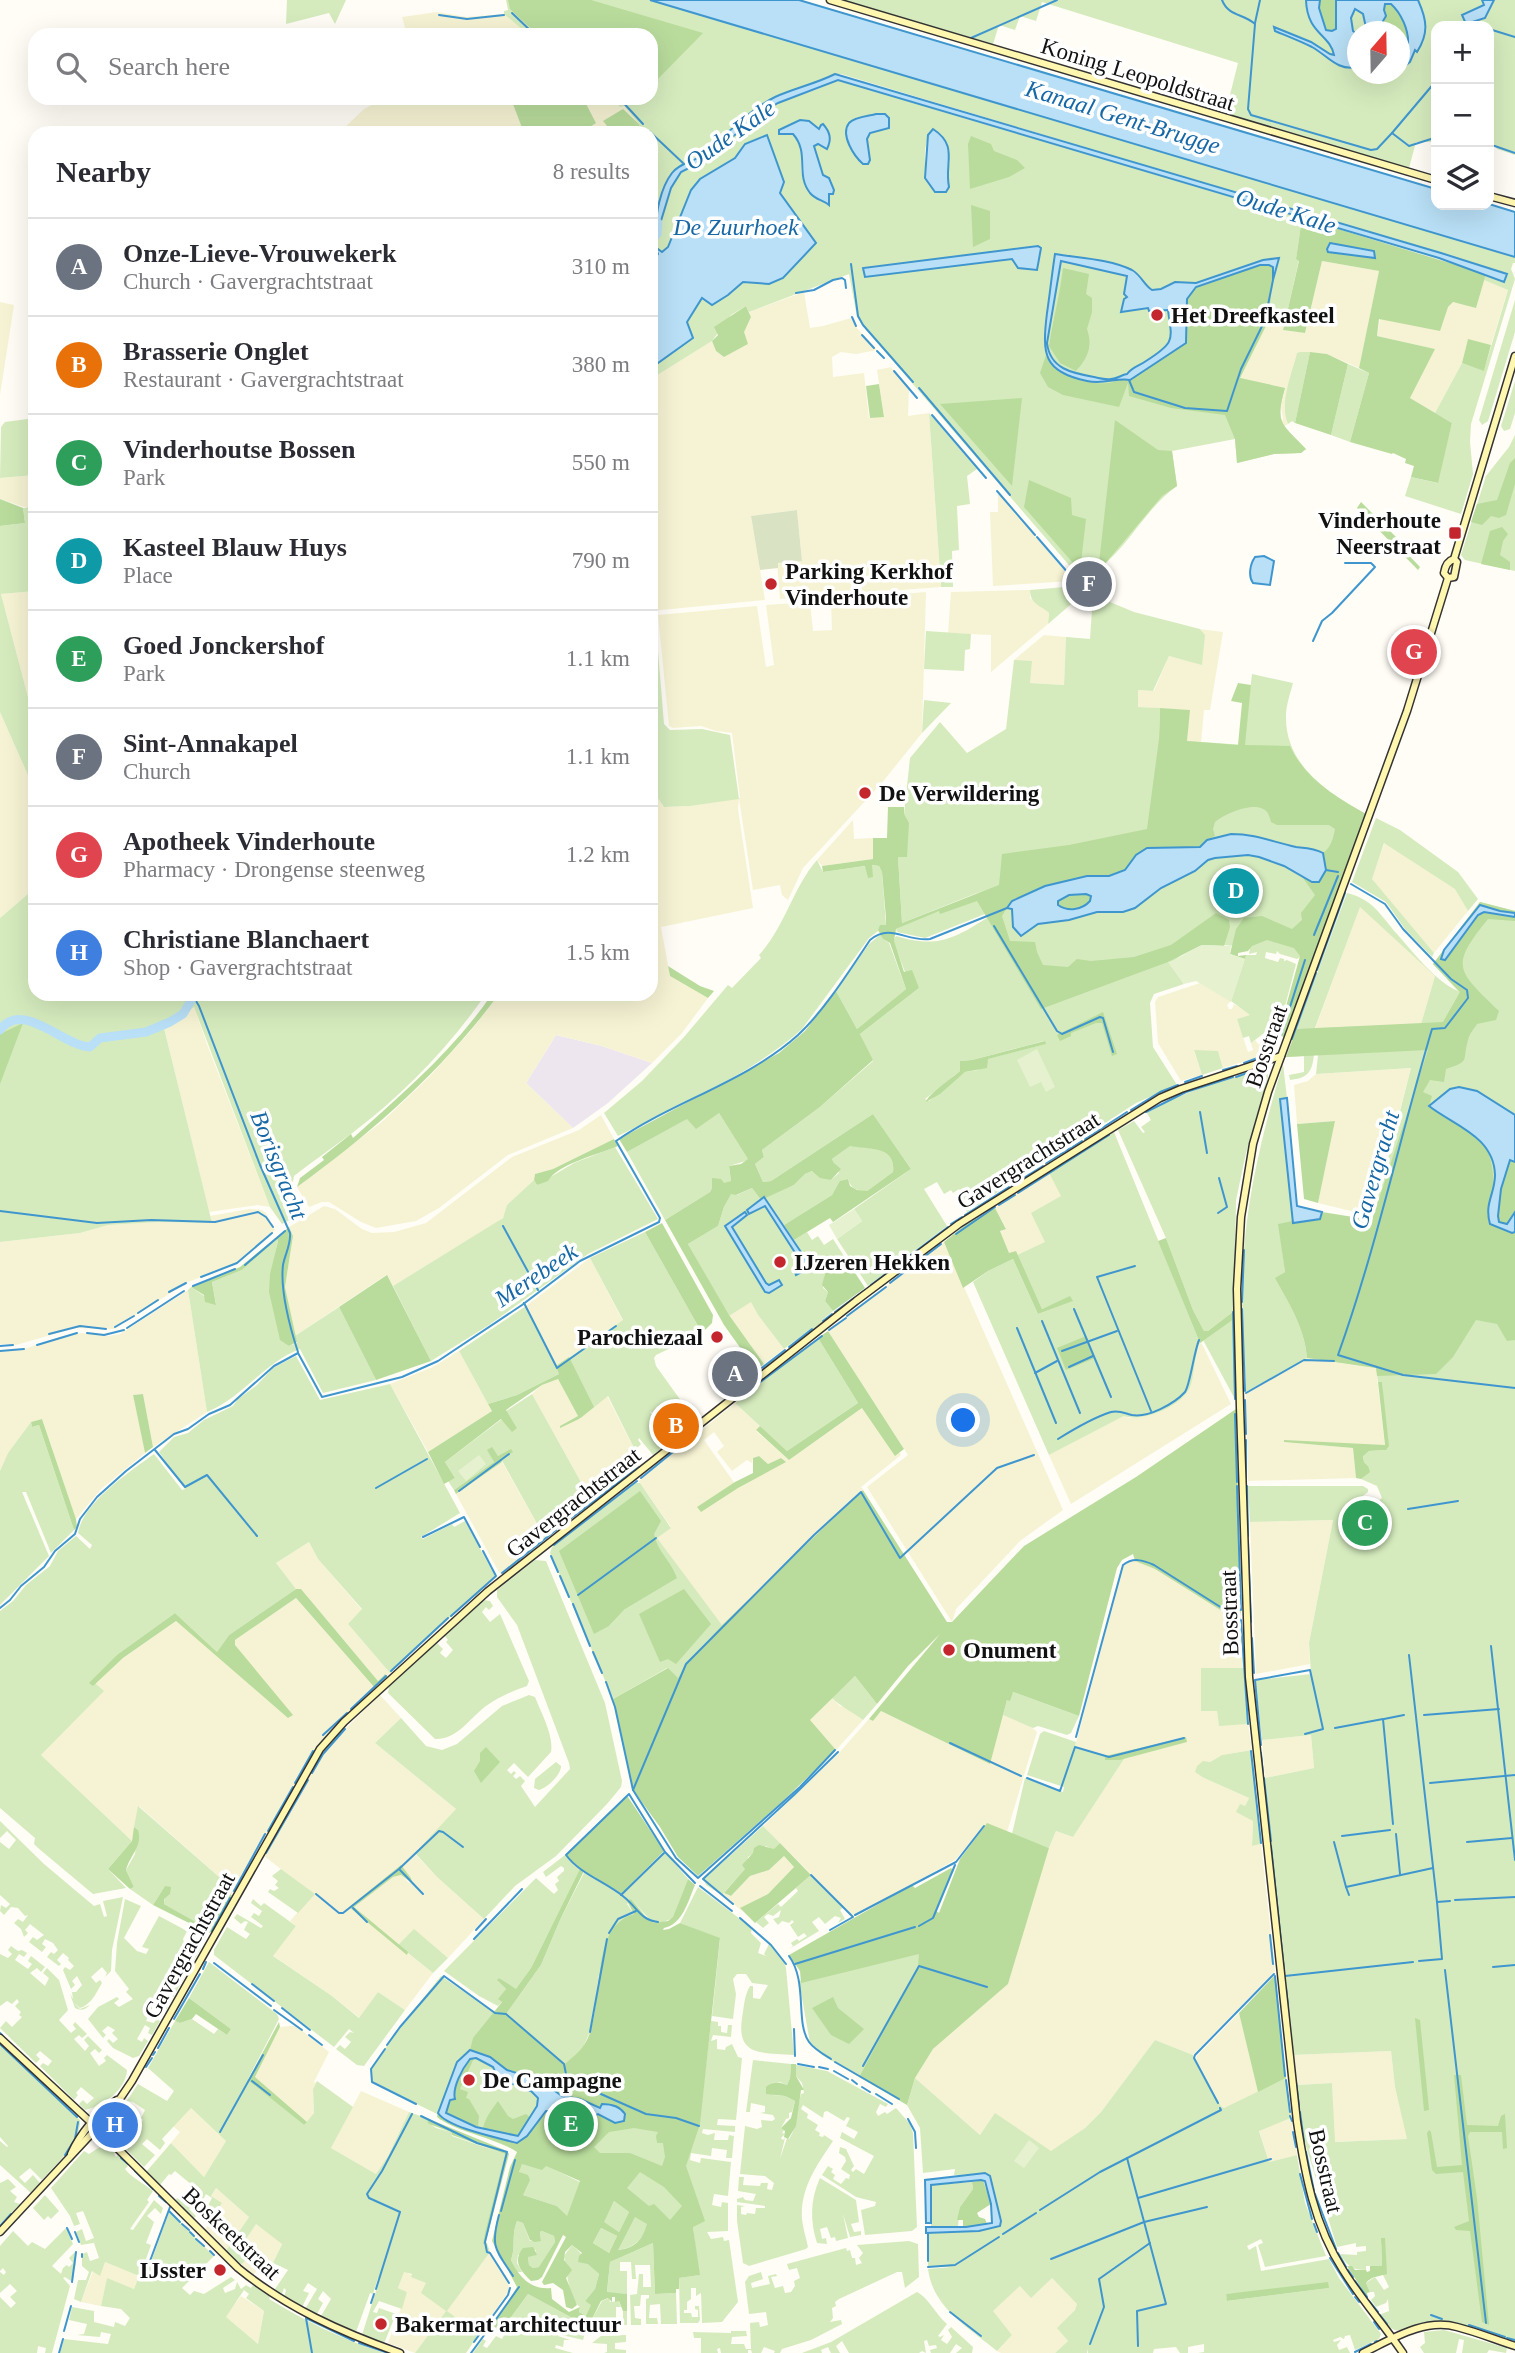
<!DOCTYPE html>
<html lang="en">
<head>
<meta charset="utf-8">
<style>
  body { margin:0; font-family:Georgia,serif; background:#f7f7f7; color:#2b2b33 }
  .controls { position:absolute; right:21px; top:21px; display:grid; overflow:hidden; border-radius:14px; box-shadow:0 7px 28px #0002 }
  .controls button { width:63px; height:63px; display:grid; place-items:center; padding:0; border:0; border-bottom:2px solid #e1e1e2; background:#fff; color:#2b2b33; font:35px sans-serif }
  .compass { position:absolute; left:1347px; top:21px; width:63px; height:63px; border-radius:50%; background:#fff; box-shadow:0 7px 28px #0002; rotate:20deg }
  .you { position:absolute; left:964px; top:1421px; width:24px; height:24px; margin:-18px; border:5px solid #fff; border-radius:50%; background:#1a73e8; box-shadow:0 0 0 10px #1a73e833 }
  .badge { display:grid; place-items:center; width:46px; height:46px; border-radius:50%; background:#0f766e; color:#fff; font-size:23px; font-weight:700 }
  .pin { position:absolute; translate:-50% -50%; border:4px solid #fff; box-shadow:0 2px 7px #0006 }
  .list { margin:0; padding:0; list-style:none }
  h2 { display:flex; justify-content:space-between; align-items:center; height:91px; margin:0; padding:0 28px; font-size:30px }
  h2 small { font-size:23px; font-weight:400; color:#7c7c81 }
  .list li { display:grid; grid-template-columns:46px 1fr auto; gap:21px; align-items:center; box-sizing:border-box; height:98px; padding:0 28px; border-top:2px solid #e1e1e2 }
  .list b { display:block; font-size:26px; white-space:nowrap }
  .list p { margin:0; font-size:23px; white-space:nowrap; color:#7c7c81 }
  .list em { font-size:23px; font-style:normal; color:#7c7c81 }
  .icon { flex:none; width:38px; height:38px; fill:none; stroke:currentColor; stroke-width:2; stroke-linecap:round; stroke-linejoin:round }
  .map { position:relative; flex:none; width:1515px; height:2353px; overflow:hidden }
  .search { position:absolute; background:#fff; box-shadow:0 7px 28px #0002; left:28px; top:28px; width:630px; height:77px; display:flex; align-items:center; gap:18px; box-sizing:border-box; padding:0 24px; border-radius:21px; color:#7c7c81; font-size:26px }
  .panel { position:absolute; background:#fff; box-shadow:0 7px 28px #0002; left:28px; top:126px; width:630px; height:875px; border-radius:21px }
  .map>svg:first-child { display:block }
  .industrial { fill:#eee6ef }
  .farmland { fill:#f6f3d4; fill-rule:evenodd }
  .green { fill:#d5ebbd; fill-rule:evenodd }
  .forest { fill:#b9dc9c; fill-rule:evenodd }
  .cemetery { fill:#d9e3c4 }
  .pitch { fill:#e6f2cf }
  .water { fill:#b9e0f7; stroke:#3f96cf; stroke-width:2; fill-rule:evenodd }
  .lines { fill:none; stroke-linecap:round; stroke-linejoin:round }
  .stream { stroke:#3f96cf; stroke-width:2 }
  .river { stroke:#b9e0f7; stroke-width:9 }
  .secondary-casing { stroke:#333; stroke-width:9 }
  .secondary { stroke:#fff6b0; stroke-width:6 }
  .poi-dot { fill:#c4262e; stroke:#fff; stroke-width:2.5 }
  .labels { text-anchor:middle; stroke-width:7; stroke-linejoin:round; paint-order:stroke }
  .street-label { font-size:23px; fill:#111; stroke:#fff }
  .poi-label { font-size:23px; font-weight:bold; fill:#111; stroke:#fff; text-anchor:start }
  .water-label { font-size:24px; font-style:italic; fill:#1768a6; stroke:#fff }
</style>
</head>
<body>
<div class="map">
<svg width="1515" height="2353" viewBox="0 0 1515 2353">
  <rect width="100%" height="100%" fill="#fffdf5"/>
  <path class="industrial" d="M 556,1035 L 602,1046 L 652,1063 L 608,1103 L 573,1128 L 526,1083 Z"/>
  <g class="farmland">
    <path d="M 437,12 L 466,17 L 507,14 L 529,35 L 407,35 L 402,17 Z"/>
    <path d="M 386,98 L 513,98 L 511,99 L 524,133 L 339,133 L 364,109 Z"/>
    <path d="M 583,98 L 612,98 L 623,105 L 640,125 L 632,133 L 581,133 L 596,123 Z"/>
    <path d="M 1322,261 L 1379,271 L 1359,368 L 1327,354 L 1300,352 L 1286,417 L 1288,424 L 1284,427 L 1281,423 L 1283,419 L 1281,407 L 1285,388 L 1240,378 L 1268,322 L 1284,326 L 1283,330 L 1305,333 Z"/>
    <path d="M 1484,280 L 1508,289 L 1491,345 L 1468,340 L 1462,363 L 1435,413 L 1410,398 L 1434,349 L 1377,336 L 1380,319 L 1448,307 L 1453,302 L 1476,307 Z"/>
    <path d="M 804,292 L 810,328 L 823,326 L 851,318 L 856,327 L 877,350 L 856,354 L 841,352 L 832,357 L 833,377 L 864,373 L 869,418 L 884,416 L 877,370 L 891,367 L 909,389 L 908,416 L 929,413 L 941,587 L 780,599 L 777,563 L 802,560 L 797,510 L 751,516 L 765,600 L 651,611 L 651,379 L 712,341 L 716,351 L 724,357 L 748,344 L 743,332 L 751,317 L 749,312 Z"/>
    <path d="M 0,302 L 14,305 L 0,395 Z"/>
    <path d="M 35,475 L 35,502 L 27,508 L 0,499 L 0,478 Z"/>
    <path d="M 998,493 L 1031,531 L 1073,581 L 993,586 L 990,512 L 998,512 Z"/>
    <path d="M 1030,590 L 1030,598 L 1049,613 L 1048,624 L 991,672 L 991,635 L 948,633 L 951,592 Z"/>
    <path d="M 35,591 L 35,724 L 1,594 Z"/>
    <path d="M 926,592 L 922,733 L 881,784 L 803,868 L 788,900 L 782,895 L 780,885 L 753,890 L 739,799 L 738,809 L 753,908 L 661,927 L 670,976 L 708,998 L 682,1033 L 652,1063 L 602,1046 L 556,1035 L 526,1083 L 573,1128 L 508,1155 L 439,1208 L 416,1221 L 376,1228 L 361,1222 L 329,1202 L 322,1202 L 309,1207 L 297,1187 L 383,1121 L 429,1077 L 469,1033 L 499,994 L 651,994 L 651,788 L 664,807 L 690,806 L 740,798 L 732,733 L 716,731 L 701,726 L 673,728 L 669,726 L 658,615 L 757,606 L 766,667 L 774,665 L 766,605 L 810,602 L 813,631 L 832,630 L 831,600 Z"/>
    <path d="M 1200,629 L 1223,632 L 1210,710 L 1204,710 L 1201,743 L 1187,741 L 1189,710 L 1138,707 L 1138,690 L 1154,691 L 1169,656 L 1202,664 L 1202,631 Z"/>
    <path d="M 1044,635 L 1066,637 L 1064,685 L 1030,683 L 1014,660 Z"/>
    <path d="M 0,712 L 35,791 L 35,888 L 0,918 Z"/>
    <path d="M 853,820 L 854,839 L 873,838 L 873,859 L 822,866 L 817,860 Z"/>
    <path d="M 1385,842 L 1456,889 L 1468,911 L 1434,953 L 1371,879 Z"/>
    <path d="M 1360,906 L 1435,976 L 1421,1024 L 1315,1029 Z"/>
    <path d="M 1200,983 L 1231,1001 L 1227,1005 L 1229,1009 L 1232,1009 L 1234,1004 L 1251,1015 L 1237,1019 L 1248,1052 L 1253,1050 L 1251,1043 L 1255,1040 L 1259,1045 L 1268,1037 L 1274,1041 L 1278,1035 L 1281,1036 L 1261,1056 L 1223,1068 L 1218,1051 L 1194,1051 L 1202,1075 L 1181,1081 L 1158,1043 L 1155,1002 L 1158,997 Z"/>
    <path d="M 194,1007 L 208,1047 L 270,1207 L 257,1205 L 209,1212 L 164,1028 L 185,1018 L 188,1011 Z"/>
    <path d="M 1411,1068 L 1372,1216 L 1318,1203 L 1335,1121 L 1297,1124 L 1294,1085 L 1308,1081 L 1316,1074 Z"/>
    <path d="M 601,1115 L 614,1139 L 553,1169 L 535,1174 L 534,1180 L 507,1205 L 505,1215 L 499,1221 L 393,1286 L 386,1275 L 295,1336 L 285,1287 L 293,1236 L 289,1227 L 324,1206 L 335,1209 L 362,1229 L 372,1233 L 394,1232 L 426,1223 L 512,1157 L 579,1130 Z"/>
    <path d="M 1049,1173 L 1062,1196 L 1046,1242 L 1017,1255 L 1009,1254 L 1000,1231 L 1006,1228 L 995,1208 Z"/>
    <path d="M 249,1209 L 262,1210 L 266,1213 L 275,1230 L 234,1265 L 188,1282 L 114,1329 L 75,1328 L 16,1345 L 0,1344 L 0,1242 L 80,1233 L 108,1225 L 159,1222 L 212,1223 L 210,1216 Z"/>
    <path d="M 944,1242 L 1063,1510 L 1020,1541 L 956,1609 L 952,1622 L 867,1487 L 908,1455 L 828,1331 Z"/>
    <path d="M 590,1258 L 623,1321 L 556,1366 L 526,1306 Z"/>
    <path d="M 188,1290 L 207,1412 L 153,1447 L 143,1394 L 133,1395 L 145,1453 L 101,1489 L 76,1519 L 42,1419 L 31,1422 L 8,1453 L 0,1471 L 0,1351 L 24,1349 L 62,1336 L 82,1333 L 109,1336 L 120,1334 Z"/>
    <path d="M 751,1301 L 758,1315 L 784,1349 L 764,1364 L 729,1316 Z"/>
    <path d="M 1201,1342 L 1231,1404 L 1071,1504 L 1049,1455 L 1124,1416 L 1129,1418 L 1167,1408 L 1183,1397 L 1188,1391 L 1191,1384 L 1193,1360 Z"/>
    <path d="M 459,1351 L 492,1411 L 428,1452 L 390,1384 L 433,1367 Z"/>
    <path d="M 1307,1358 L 1376,1368 L 1385,1446 L 1284,1442 L 1353,1448 L 1356,1478 L 1248,1481 L 1246,1392 Z"/>
    <path d="M 558,1379 L 578,1416 L 560,1426 L 579,1419 L 607,1396 L 642,1464 L 592,1502 L 532,1394 L 542,1385 Z"/>
    <path d="M 735,1403 L 760,1426 L 756,1431 L 789,1460 L 868,1404 L 901,1455 L 861,1487 L 863,1490 L 722,1625 L 656,1538 L 671,1527 L 637,1479 L 639,1481 ZM 714,1432 L 724,1446 L 717,1452 L 732,1471 L 747,1460 L 752,1463 L 753,1458 L 759,1456 L 768,1464 L 781,1458 L 738,1488 L 704,1440 Z"/>
    <path d="M 502,1462 L 545,1538 L 500,1574 L 456,1494 Z"/>
    <path d="M 1333,1520 L 1309,1643 L 1310,1664 L 1256,1674 L 1250,1522 Z"/>
    <path d="M 309,1542 L 318,1559 L 362,1610 L 348,1624 L 390,1673 L 387,1676 L 384,1674 L 378,1681 L 301,1589 L 296,1589 L 276,1563 Z"/>
    <path d="M 1135,1559 L 1136,1561 L 1155,1569 L 1241,1623 L 1244,1668 L 1201,1668 L 1201,1711 L 1217,1710 L 1219,1725 L 1248,1724 L 1252,1750 L 1222,1755 L 1210,1762 L 1204,1778 L 1249,1798 L 1245,1806 L 1253,1820 L 1252,1846 L 1261,1844 L 1275,1971 L 1193,2055 L 1155,2040 L 1101,2112 L 1085,2128 L 1051,2152 L 996,2114 L 980,2135 L 915,2078 L 933,2049 L 1008,1984 L 1046,1856 L 1056,1831 L 1073,1837 L 1124,1759 L 1187,1741 L 1185,1737 L 1105,1756 L 1075,1747 L 1122,1569 L 1124,1565 Z"/>
    <path d="M 296,1598 L 375,1688 L 315,1748 L 234,1890 L 139,1806 L 132,1841 L 41,1755 L 103,1691 L 95,1683 L 122,1659 L 176,1621 L 210,1650 L 235,1645 L 235,1640 Z"/>
    <path d="M 380,1695 L 401,1718 L 375,1743 L 457,1810 L 415,1854 L 437,1877 L 484,1919 L 448,1958 L 414,1930 L 398,1945 L 354,1907 L 393,1877 L 401,1875 L 409,1883 L 411,1878 L 401,1866 L 349,1907 L 433,1973 L 405,2010 L 378,1992 L 360,2018 L 332,1996 L 272,1955 L 296,1926 L 290,1921 L 314,1894 L 264,1856 L 326,1748 Z"/>
    <path d="M 832,1698 L 840,1706 L 846,1707 L 863,1720 L 836,1750 L 809,1721 Z"/>
    <path d="M 881,1711 L 989,1763 L 1003,1715 L 1030,1726 L 1037,1732 L 1007,1832 L 987,1824 L 955,1860 L 854,1917 L 763,1826 L 838,1754 L 869,1719 L 873,1721 Z"/>
    <path d="M 1311,1735 L 1314,1768 L 1265,1778 L 1262,1740 Z"/>
    <path d="M 784,1856 L 794,1867 L 768,1894 L 741,1908 L 741,1910 L 722,1895 L 724,1893 L 731,1896 L 750,1876 L 769,1870 Z"/>
    <path d="M 1239,2013 L 1258,2092 L 1225,2108 L 1221,2106 L 1196,2060 L 1197,2056 Z"/>
    <path d="M 289,2026 L 296,2026 L 329,2052 L 314,2082 L 316,2083 L 313,2089 L 314,2113 L 307,2122 L 255,2077 L 280,2027 Z"/>
    <path d="M 1391,2051 L 1395,2087 L 1408,2139 L 1334,2142 L 1332,2083 L 1297,2085 L 1292,2055 Z"/>
    <path d="M 361,2091 L 409,2112 L 388,2156 L 376,2174 L 331,2148 Z"/>
    <path d="M 191,2108 L 226,2141 L 204,2177 L 171,2143 L 180,2132 L 173,2126 Z"/>
    <path d="M 1291,2118 L 1297,2155 L 1269,2162 L 1259,2130 Z"/>
    <path d="M 216,2188 L 249,2217 L 225,2252 L 205,2230 L 221,2204 L 211,2196 Z"/>
    <path d="M 256,2224 L 282,2243 L 270,2271 L 261,2267 L 252,2276 L 240,2266 L 239,2250 Z"/>
    <path d="M 490,2252 L 506,2277 L 510,2289 L 479,2334 L 446,2311 L 415,2353 L 388,2343 L 407,2292 L 398,2288 L 404,2271 L 426,2283 L 446,2311 Z"/>
    <path d="M 105,2262 L 139,2276 L 134,2289 L 107,2279 L 101,2306 L 81,2302 L 93,2271 Z"/>
    <path d="M 1052,2278 L 1078,2304 L 1075,2310 L 1058,2328 L 1068,2341 L 1055,2353 L 1001,2353 L 997,2351 L 1012,2335 L 992,2311 L 1020,2286 Z"/>
    <path d="M 241,2296 L 264,2311 L 258,2344 L 225,2317 Z"/>
  </g>
  <g class="green">
    <path d="M 287,0 L 346,0 L 335,24 L 329,13 L 286,24 Z"/>
    <path d="M 506,0 L 650,0 L 1515,257 L 1515,263 L 1513,263 L 1511,269 L 1515,279 L 1471,424 L 1470,442 L 1473,474 L 1461,514 L 1405,496 L 1411,477 L 1437,483 L 1452,423 L 1435,413 L 1462,363 L 1484,370 L 1508,290 L 1484,280 L 1486,274 L 1504,282 L 1507,274 L 841,74 L 836,74 L 775,97 L 760,107 L 699,156 L 685,162 L 666,186 L 655,223 L 657,232 L 671,188 L 681,172 L 703,161 L 763,112 L 778,103 L 818,89 L 837,80 L 1302,218 L 1296,259 L 1299,260 L 1284,326 L 1268,322 L 1265,325 L 1240,378 L 1285,388 C 1275,424 1281,423 1306,449 L 1301,453 L 1274,454 L 1237,463 L 1235,439 L 1172,451 L 1177,486 C 1140,512 1123,561 1081,579 L 862,325 L 857,317 L 849,274 L 749,312 L 746,306 L 731,315 L 712,341 L 651,379 L 651,368 L 693,338 L 687,322 L 702,298 L 712,305 L 728,295 L 743,282 L 769,284 L 816,243 L 780,193 L 783,182 L 767,135 L 745,144 L 735,158 L 700,179 L 691,190 L 668,247 L 662,252 L 656,249 L 658,254 L 651,261 L 651,133 L 632,133 L 640,125 L 624,106 L 620,107 L 612,98 L 651,98 L 651,35 L 529,35 L 504,14 L 504,11 L 508,10 ZM 800,120 L 820,130 L 827,149 L 818,144 L 814,146 L 823,175 L 808,191 C 806,184 801,175 801,169 C 801,146 805,136 779,130 ZM 933,129 C 949,139 953,163 946,178 C 944,183 939,188 935,192 C 924,174 920,147 933,129 Z"/>
    <path d="M 842,0 L 1515,0 L 1515,155 L 1497,149 L 1489,135 L 1489,26 L 1436,26 L 1436,142 L 1416,142 L 1409,168 L 1225,115 L 1238,63 L 1042,2 L 1036,21 L 1020,16 L 1015,30 L 999,25 L 993,44 ZM 1358,32 L 1400,32 L 1400,74 L 1358,74 Z"/>
    <path d="M 1515,300 L 1515,332 L 1488,421 L 1482,425 L 1479,420 Z"/>
    <path d="M 1300,352 L 1310,352 L 1295,423 L 1292,421 L 1288,424 C 1279,402 1292,374 1297,353 Z"/>
    <path d="M 1348,364 L 1369,373 L 1350,442 L 1331,435 Z"/>
    <path d="M 1515,381 L 1515,413 L 1510,429 L 1504,431 L 1501,426 Z"/>
    <path d="M 929,413 L 977,469 L 967,476 L 970,504 L 957,506 L 959,550 L 952,551 L 953,587 L 941,587 Z"/>
    <path d="M 35,418 L 35,475 L 0,478 L 1,427 L 5,422 Z"/>
    <path d="M 1515,435 L 1515,571 L 1465,560 L 1461,555 L 1486,476 L 1509,447 Z"/>
    <path d="M 32,502 L 35,502 L 35,591 L 1,594 L 35,724 L 35,791 L 0,712 L 0,526 L 25,523 L 23,508 L 27,508 Z"/>
    <path d="M 1076,586 L 1082,588 L 1084,593 L 1048,624 L 1049,613 C 1040,605 1030,604 1030,590 Z"/>
    <path d="M 1093,595 L 1134,612 L 1200,629 L 1205,635 L 1202,665 L 1169,656 L 1153,691 L 1138,690 L 1138,707 L 1160,708 L 1159,739 L 1244,745 L 1252,674 L 1293,683 C 1290,694 1286,706 1286,716 C 1285,765 1328,793 1366,814 L 1313,960 L 1300,957 L 1297,959 L 1280,954 L 1277,951 L 1276,954 L 1266,952 L 1265,958 L 1278,962 L 1280,958 L 1284,959 L 1284,961 L 1287,960 L 1296,964 L 1277,1037 L 1268,1030 L 1251,1043 L 1249,1036 L 1243,1038 L 1237,1019 L 1250,1015 L 1231,1001 L 1246,955 L 1256,955 L 1257,952 L 1249,954 L 1250,948 C 1229,945 1207,942 1188,951 C 1180,954 1177,961 1169,963 L 1184,984 L 1154,994 L 1150,1003 L 1153,1047 L 1177,1085 L 1136,1103 L 967,1212 L 957,1197 L 962,1194 L 959,1189 L 953,1193 L 951,1190 L 944,1194 L 937,1182 L 924,1189 L 947,1226 L 868,1286 L 837,1239 L 862,1221 L 854,1209 L 911,1169 L 873,1114 L 771,1181 L 763,1182 L 755,1164 L 764,1157 L 762,1150 L 820,1107 L 873,1061 L 860,1034 L 919,988 L 905,972 L 893,941 L 896,936 C 936,948 952,940 987,918 L 985,914 L 925,938 L 897,932 L 896,929 L 987,889 L 902,923 L 898,857 L 907,857 L 904,814 L 910,758 L 940,722 L 967,753 L 1006,729 L 1014,660 L 1032,661 L 1030,683 L 1064,685 L 1066,637 L 1090,639 ZM 1044,1041 L 1045,1044 L 987,1059 L 978,1070 L 965,1072 L 929,1101 L 925,1099 L 960,1071 L 960,1061 L 972,1060 Z"/>
    <path d="M 655,615 L 664,724 L 670,730 L 702,729 L 730,735 L 739,799 L 690,806 L 664,807 L 651,788 L 651,616 Z"/>
    <path d="M 926,631 L 971,634 L 970,649 L 965,650 L 964,671 L 924,669 Z"/>
    <path d="M 924,700 L 951,703 L 922,733 Z"/>
    <path d="M 1376,818 L 1400,830 L 1458,872 L 1478,899 L 1468,911 L 1455,889 L 1384,843 L 1372,879 L 1434,953 L 1432,957 L 1405,929 L 1386,902 L 1352,882 Z"/>
    <path d="M 817,860 L 823,872 L 866,866 L 868,877 L 871,865 L 879,866 L 882,872 L 886,925 L 869,938 L 802,1029 C 749,1076 680,1104 618,1136 L 604,1113 L 642,1081 L 684,1037 L 728,985 L 732,988 L 761,958 L 759,955 C 785,927 792,889 817,860 Z"/>
    <path d="M 35,888 L 35,994 L 486,994 C 449,1047 403,1095 351,1134 C 332,1148 313,1161 294,1176 L 291,1194 L 305,1212 L 282,1224 L 270,1207 L 194,1007 L 188,1011 L 185,1018 L 164,1028 L 212,1223 L 159,1222 L 108,1225 L 80,1233 L 0,1242 L 0,918 Z"/>
    <path d="M 1347,893 C 1373,899 1381,916 1397,934 C 1414,953 1435,981 1458,991 L 1433,964 L 1480,902 L 1515,911 L 1515,2342 C 1489,2333 1461,2320 1433,2322 C 1421,2322 1407,2333 1395,2330 C 1388,2328 1384,2320 1381,2314 L 1389,2311 L 1388,2299 L 1386,2303 L 1376,2307 L 1371,2300 L 1375,2296 L 1374,2292 L 1370,2292 L 1366,2283 L 1375,2277 L 1384,2290 L 1389,2287 L 1383,2275 L 1386,2273 L 1381,2239 L 1382,2266 L 1366,2266 L 1366,2270 C 1352,2270 1347,2266 1340,2254 L 1357,2255 L 1357,2252 L 1366,2251 L 1366,2246 L 1356,2247 L 1356,2243 L 1337,2247 L 1305,2143 L 1297,2085 L 1332,2083 L 1335,2142 L 1407,2139 L 1395,2087 L 1391,2051 L 1292,2055 L 1265,1778 L 1314,1768 L 1311,1735 L 1262,1740 L 1255,1680 L 1311,1674 L 1309,1643 L 1333,1520 L 1250,1522 L 1248,1486 L 1363,1486 L 1368,1489 L 1368,1492 L 1360,1498 L 1367,1510 L 1382,1498 L 1377,1486 L 1361,1479 L 1366,1474 L 1368,1466 L 1364,1462 L 1363,1455 L 1369,1451 L 1386,1450 L 1382,1382 L 1378,1382 L 1376,1368 L 1336,1362 L 1411,1068 L 1316,1074 L 1318,1055 L 1314,1055 C 1312,1072 1308,1078 1290,1080 L 1289,1075 L 1304,1072 L 1304,1056 L 1286,1057 ZM 1360,907 L 1435,976 L 1421,1024 L 1315,1028 Z"/>
    <path d="M 881,934 L 883,939 L 889,943 L 906,989 L 857,1029 L 836,991 L 869,944 Z"/>
    <path d="M 1194,1050 L 1218,1051 L 1223,1068 L 1202,1075 Z"/>
    <path d="M 1283,1064 L 1287,1098 L 1280,1100 L 1293,1223 L 1279,1224 L 1285,1272 L 1276,1278 C 1289,1303 1305,1329 1307,1358 L 1246,1392 C 1245,1350 1240,1306 1243,1264 C 1247,1195 1263,1130 1283,1064 Z"/>
    <path d="M 1263,1068 L 1267,1070 L 1268,1077 L 1246,1153 L 1236,1200 L 1234,1311 L 1208,1331 L 1204,1331 L 1193,1310 L 1166,1238 L 1118,1130 L 1134,1121 L 1143,1133 L 1145,1132 L 1141,1127 L 1151,1120 L 1147,1113 C 1183,1091 1223,1081 1263,1068 Z"/>
    <path d="M 719,1113 L 749,1160 L 729,1166 L 731,1181 L 712,1188 L 710,1192 L 665,1220 L 627,1152 L 688,1118 Z"/>
    <path d="M 1114,1132 L 1200,1343 C 1193,1357 1195,1381 1188,1391 C 1177,1408 1142,1422 1124,1416 L 1049,1455 L 973,1282 L 988,1271 L 1013,1259 L 1038,1314 L 1072,1301 L 1070,1297 L 1042,1309 L 1017,1255 L 1045,1242 L 1031,1213 L 1061,1196 L 1049,1173 Z"/>
    <path d="M 851,1145 C 869,1150 896,1145 893,1172 L 867,1191 C 857,1191 851,1189 848,1179 L 841,1181 L 832,1195 L 784,1225 L 765,1197 L 794,1185 L 805,1174 L 812,1171 L 831,1180 L 839,1173 L 832,1159 Z"/>
    <path d="M 615,1147 L 658,1219 L 588,1254 L 489,1325 L 431,1361 L 393,1286 L 503,1218 L 507,1205 L 534,1180 L 537,1185 L 574,1163 Z"/>
    <path d="M 752,1188 L 761,1200 L 747,1210 L 750,1213 L 765,1206 L 803,1265 L 796,1271 L 796,1275 L 810,1266 L 794,1240 L 807,1232 L 812,1240 L 818,1236 L 824,1245 L 833,1239 L 844,1256 L 822,1271 L 825,1274 L 823,1288 L 828,1292 L 825,1301 L 833,1311 L 822,1320 L 824,1323 L 814,1330 L 812,1328 L 784,1349 L 758,1315 L 751,1302 L 729,1316 L 688,1244 L 718,1226 L 724,1207 L 731,1193 L 737,1195 ZM 745,1212 L 747,1215 L 732,1227 L 766,1283 L 769,1285 L 779,1280 L 782,1285 L 769,1293 L 765,1292 L 725,1226 Z"/>
    <path d="M 645,1232 L 702,1333 L 656,1355 L 654,1358 L 656,1366 L 692,1416 L 683,1423 L 672,1409 L 665,1415 L 650,1412 L 674,1438 L 653,1455 L 639,1438 L 638,1440 L 641,1444 L 635,1450 L 608,1396 L 581,1418 L 559,1374 L 517,1395 L 488,1404 L 459,1351 L 526,1306 L 557,1366 L 623,1320 L 590,1258 Z"/>
    <path d="M 276,1239 L 278,1240 C 267,1293 266,1297 289,1346 L 297,1343 L 295,1336 L 339,1307 L 376,1380 L 323,1393 L 300,1349 C 265,1362 243,1397 207,1412 L 188,1290 L 191,1287 L 216,1304 L 212,1282 L 242,1270 Z"/>
    <path d="M 1234,1319 L 1236,1399 L 1236,1401 L 1203,1340 Z"/>
    <path d="M 818,1338 L 858,1403 L 787,1451 L 735,1403 Z"/>
    <path d="M 296,1356 L 320,1400 L 390,1384 L 460,1513 L 421,1537 L 423,1539 L 452,1524 L 454,1527 L 465,1521 L 495,1576 L 390,1673 L 348,1624 L 362,1609 L 318,1559 L 309,1542 L 276,1563 L 296,1589 L 229,1635 L 217,1652 L 175,1613 L 118,1654 L 92,1686 L 95,1683 L 104,1691 L 41,1755 L 132,1841 L 108,1869 L 126,1888 L 93,1894 L 38,1848 L 34,1844 L 35,1838 L 0,1808 L 0,1611 L 13,1601 L 26,1585 L 50,1566 L 58,1551 L 76,1536 L 90,1549 L 92,1545 L 78,1533 C 83,1502 131,1471 154,1454 L 182,1490 L 185,1489 L 159,1452 L 174,1437 L 188,1433 L 204,1420 L 233,1406 L 238,1399 L 257,1385 L 273,1368 Z"/>
    <path d="M 532,1394 L 592,1502 L 545,1538 L 501,1459 L 512,1452 L 498,1456 L 488,1450 L 494,1462 L 454,1490 L 448,1481 L 455,1478 L 445,1462 L 502,1419 L 517,1428 L 506,1411 Z"/>
    <path d="M 31,1422 L 32,1427 L 39,1425 L 74,1530 L 51,1553 L 26,1492 L 22,1492 L 49,1556 L 0,1605 L 0,1471 L 8,1453 Z"/>
    <path d="M 636,1483 L 640,1483 L 671,1528 L 657,1538 L 722,1625 L 686,1664 L 678,1679 L 667,1668 L 613,1699 L 550,1553 L 552,1547 ZM 640,1491 L 625,1609 L 609,1626 Z"/>
    <path d="M 535,1560 L 546,1561 L 605,1703 L 622,1781 L 621,1787 L 607,1804 L 556,1856 L 515,1886 L 484,1919 L 437,1877 L 415,1853 L 456,1809 L 375,1743 L 401,1718 L 426,1746 L 442,1750 L 457,1744 L 502,1706 L 529,1695 L 535,1697 C 541,1713 554,1735 551,1752 L 528,1777 L 514,1763 L 507,1770 L 511,1774 L 514,1771 L 516,1773 L 513,1776 L 516,1779 L 520,1776 L 525,1781 L 521,1786 L 535,1807 L 570,1769 L 569,1763 L 517,1625 L 497,1597 L 497,1590 Z"/>
    <path d="M 484,1600 L 490,1601 L 493,1606 L 489,1610 L 486,1607 L 482,1612 L 490,1622 L 500,1614 L 529,1681 L 527,1686 C 512,1691 499,1697 486,1706 C 470,1718 457,1740 435,1739 L 388,1693 L 389,1687 L 437,1643 L 443,1649 L 440,1653 L 446,1658 L 453,1650 L 446,1642 L 448,1640 L 445,1636 Z"/>
    <path d="M 1201,1668 L 1244,1668 L 1248,1724 L 1219,1726 L 1217,1711 L 1201,1711 Z"/>
    <path d="M 855,1676 L 877,1704 L 863,1720 C 853,1712 841,1707 832,1698 Z"/>
    <path d="M 1013,1692 L 1079,1716 L 1071,1733 L 1067,1735 L 1038,1726 L 1033,1728 L 1003,1715 L 1007,1700 Z"/>
    <path d="M 1044,1731 L 1076,1742 L 1075,1747 L 1105,1756 L 1105,1759 L 1124,1759 L 1073,1837 L 1056,1831 L 1049,1848 L 1012,1834 L 1025,1778 L 1063,1792 L 1064,1787 L 1027,1775 L 1040,1734 Z"/>
    <path d="M 1252,1750 L 1261,1844 L 1252,1846 L 1253,1821 L 1236,1812 L 1240,1804 L 1245,1806 L 1249,1798 L 1204,1778 L 1195,1772 L 1197,1766 L 1203,1761 L 1210,1762 L 1222,1755 Z"/>
    <path d="M 556,1762 L 561,1766 C 561,1775 548,1787 539,1790 L 534,1788 L 535,1779 Z"/>
    <path d="M 138,1806 L 234,1890 L 205,1927 L 164,1904 L 165,1886 L 153,1905 L 130,1889 L 134,1887 L 126,1870 L 135,1854 L 138,1830 L 134,1827 Z"/>
    <path d="M 0,1821 L 44,1864 L 88,1901 L 94,1906 L 100,1904 L 104,1917 L 107,1916 L 103,1901 L 123,1897 L 112,1950 L 111,1971 L 105,1977 L 107,1973 L 102,1967 L 91,1977 L 96,1983 L 100,1980 L 102,1983 C 96,1993 92,2004 80,2008 L 74,2003 L 80,2009 L 90,2005 C 85,2010 81,2011 75,2008 L 70,1994 L 73,1999 L 72,1992 L 76,1992 L 82,1985 L 77,1976 L 72,1981 L 75,1985 L 71,1989 L 63,1970 L 65,1967 L 70,1970 L 74,1966 L 68,1960 L 69,1958 L 63,1953 L 57,1960 L 61,1964 L 59,1966 L 47,1957 L 51,1952 L 54,1954 L 58,1950 L 53,1943 L 45,1939 L 42,1944 L 46,1947 L 42,1952 L 29,1942 L 33,1937 L 37,1940 L 44,1935 L 30,1924 L 25,1930 L 28,1933 L 24,1937 L 21,1929 L 14,1923 L 18,1919 L 23,1922 L 28,1915 L 25,1916 L 18,1908 L 11,1907 L 4,1915 L 0,1911 L 1,1905 L 6,1908 L 10,1904 L 0,1895 L 0,1842 L 9,1849 L 16,1840 L 7,1831 L 0,1838 Z"/>
    <path d="M 763,1826 L 780,1843 L 774,1850 L 766,1846 L 748,1857 L 746,1868 L 722,1895 L 706,1885 L 704,1879 Z"/>
    <path d="M 665,1852 L 688,1879 L 673,1918 L 659,1924 L 653,1923 L 631,1899 L 627,1904 L 634,1914 C 595,1923 600,1994 592,2025 C 590,2032 587,2039 584,2045 L 687,2121 L 699,2126 L 711,2021 L 718,2022 L 718,2026 L 721,2026 L 721,2032 L 727,2033 L 728,2025 L 732,2025 L 731,2037 L 713,2035 L 711,2041 L 717,2039 L 717,2049 L 725,2050 L 726,2047 L 732,2044 L 738,2057 L 742,2058 L 736,2120 L 718,2119 L 717,2125 L 735,2126 L 735,2132 L 703,2129 L 702,2133 L 708,2135 L 715,2133 L 714,2140 L 728,2140 L 729,2135 L 734,2136 L 732,2158 L 726,2158 L 727,2150 L 712,2148 L 711,2156 L 691,2153 L 690,2160 L 700,2163 L 701,2158 L 731,2162 L 728,2196 L 714,2194 L 712,2205 L 721,2207 L 722,2202 L 728,2203 L 728,2231 L 707,2232 L 711,2239 L 723,2237 L 724,2241 L 729,2240 L 738,2302 L 722,2322 L 702,2323 L 701,2293 L 696,2296 L 696,2288 L 691,2288 L 691,2299 L 687,2302 L 687,2310 L 684,2310 L 684,2313 L 691,2313 L 692,2317 L 698,2317 L 698,2310 L 695,2309 L 695,2306 L 699,2306 L 700,2320 L 698,2323 L 680,2323 L 679,2278 L 699,2275 L 693,2227 L 672,2235 L 597,2183 L 439,2119 L 437,2114 L 372,2082 L 371,2069 L 400,2027 L 441,1976 L 495,2013 L 506,2014 L 541,1965 L 560,1920 L 585,1871 L 620,1895 Z"/>
    <path d="M 565,1855 L 581,1868 L 531,1968 L 516,1990 L 499,1978 L 498,1981 L 506,1989 L 499,1999 L 502,2002 L 498,2006 L 479,1996 L 444,1971 L 536,1878 L 554,1894 L 558,1890 L 555,1884 L 559,1881 L 557,1877 L 564,1871 L 564,1868 L 561,1866 L 546,1877 L 543,1872 Z"/>
    <path d="M 281,1869 L 315,1894 L 298,1913 L 268,1892 L 270,1889 L 274,1891 L 279,1888 L 275,1885 L 278,1881 L 272,1876 Z"/>
    <path d="M 811,1875 L 844,1907 L 840,1910 L 845,1919 L 838,1923 L 841,1918 L 835,1916 L 825,1924 L 819,1917 L 812,1922 L 819,1931 L 789,1949 L 793,1946 L 791,1943 L 797,1939 L 799,1941 L 807,1936 L 804,1933 L 798,1937 L 790,1925 L 794,1922 L 792,1920 L 789,1923 L 782,1921 L 778,1925 L 773,1919 L 779,1917 L 781,1910 L 773,1916 L 768,1914 L 764,1917 L 769,1923 L 763,1928 L 756,1922 L 778,1904 L 781,1907 L 798,1891 L 796,1888 Z"/>
    <path d="M 698,1887 L 752,1928 L 751,1933 L 761,1943 L 758,1953 L 766,1956 L 764,1954 L 769,1944 L 784,1961 L 786,1968 L 794,2055 C 764,2052 736,2058 742,2018 C 744,2007 744,1996 750,1986 L 753,1986 L 753,1998 L 760,1999 L 768,1985 L 752,1983 L 746,1974 L 737,1974 L 733,1979 L 736,1994 L 733,2019 L 712,2016 L 720,1939 L 680,1923 Z"/>
    <path d="M 125,1899 L 141,1906 L 124,1938 L 137,1951 L 146,1954 L 149,1949 L 142,1947 L 159,1916 L 187,1931 L 183,1939 L 184,1943 L 195,1949 L 197,1946 L 201,1948 L 162,2017 L 159,2014 L 161,2009 L 154,2004 L 146,2021 L 154,2023 L 156,2019 L 160,2021 L 152,2035 L 148,2033 L 150,2028 L 145,2025 L 137,2039 L 142,2042 L 144,2038 L 148,2041 L 139,2056 L 133,2058 L 113,2048 L 107,2041 L 109,2039 L 113,2043 L 118,2039 L 112,2033 L 115,2030 L 108,2026 L 102,2031 L 106,2035 L 103,2038 L 88,2019 L 98,2007 L 117,1997 L 119,1999 L 114,2003 L 119,2007 L 133,1999 L 126,1992 L 129,1989 L 115,1971 L 117,1943 Z"/>
    <path d="M 253,1899 L 261,1906 L 264,1903 L 296,1926 L 273,1956 L 332,1996 L 359,2018 L 378,1992 L 405,2010 L 364,2066 L 357,2065 L 336,2049 L 340,2045 L 345,2049 L 351,2042 L 345,2037 L 350,2032 L 354,2033 L 349,2029 L 334,2047 L 214,1955 L 214,1950 L 227,1927 L 246,1939 L 250,1934 L 244,1930 L 248,1922 L 245,1921 L 241,1924 L 234,1918 L 237,1914 L 261,1928 L 263,1926 L 251,1917 L 254,1913 L 259,1916 L 262,1911 L 251,1903 Z"/>
    <path d="M 414,1929 L 448,1958 L 433,1973 L 398,1945 Z"/>
    <path d="M 11,1946 L 18,1951 L 22,1950 L 27,1953 L 24,1957 L 19,1954 L 15,1960 L 28,1969 L 32,1964 L 28,1961 L 31,1956 L 45,1967 L 41,1972 L 37,1968 L 30,1973 L 45,1986 L 49,1978 L 43,1973 L 47,1968 L 59,1980 L 68,2010 L 59,2020 L 71,2033 L 76,2029 L 73,2025 L 75,2022 L 87,2034 L 82,2038 L 79,2035 L 74,2039 L 85,2051 L 89,2046 L 84,2040 L 88,2036 L 102,2050 L 99,2053 L 95,2049 L 90,2053 L 99,2066 L 106,2061 L 104,2058 L 107,2055 L 127,2070 C 126,2090 103,2106 85,2110 L 79,2104 L 83,2100 L 87,2104 L 94,2098 L 81,2087 L 76,2093 L 78,2095 L 74,2100 L 40,2066 L 43,2063 L 48,2066 L 52,2061 L 40,2051 L 36,2055 L 40,2059 L 36,2063 L 0,2028 L 6,2021 L 12,2027 L 22,2017 L 19,2015 L 21,2012 L 15,2006 L 19,2002 L 17,1999 L 12,2004 L 7,2001 L 0,2006 L 0,1954 L 8,1958 L 12,1954 L 8,1950 Z"/>
    <path d="M 919,1953 L 919,1967 L 859,2077 L 822,2055 L 810,2043 L 799,1981 Z"/>
    <path d="M 209,1962 L 277,2014 L 279,2019 L 248,2079 L 304,2125 L 314,2113 L 313,2089 L 317,2081 L 353,2107 L 331,2148 L 376,2174 L 388,2156 L 409,2112 L 429,2119 L 427,2122 L 436,2128 L 451,2132 L 452,2136 L 505,2154 L 485,2244 L 487,2243 L 490,2252 L 447,2311 L 479,2334 L 466,2353 L 415,2353 L 446,2311 L 421,2293 L 426,2283 L 411,2277 L 412,2274 L 404,2272 L 398,2288 L 407,2292 L 402,2309 L 379,2301 L 373,2312 L 377,2313 L 379,2308 L 396,2314 L 385,2341 L 383,2343 L 362,2335 L 380,2278 L 378,2278 L 373,2294 L 370,2293 L 356,2332 L 321,2316 L 331,2299 L 323,2291 L 318,2299 L 323,2303 L 317,2314 L 305,2309 L 317,2289 L 308,2283 L 303,2291 L 309,2293 L 302,2307 L 284,2298 L 286,2290 L 284,2288 L 281,2297 L 273,2292 L 288,2270 L 273,2263 L 282,2244 L 256,2224 L 239,2250 L 249,2256 L 240,2266 L 225,2252 L 249,2217 L 216,2188 L 211,2196 L 222,2203 L 214,2215 L 211,2214 L 209,2219 L 202,2211 L 205,2211 L 212,2198 L 206,2194 L 198,2209 L 194,2205 L 189,2209 L 196,2216 L 194,2218 L 176,2200 L 177,2198 L 187,2204 L 194,2192 L 191,2189 L 192,2185 L 175,2171 L 171,2175 L 169,2174 L 160,2185 L 146,2172 L 171,2143 L 204,2177 L 226,2141 L 191,2108 L 162,2139 L 165,2143 L 160,2150 L 147,2139 L 142,2144 L 155,2155 L 144,2167 L 126,2149 L 137,2141 L 132,2136 L 127,2140 L 125,2138 L 137,2120 L 141,2122 L 143,2120 L 141,2118 L 145,2110 L 133,2102 L 128,2101 L 124,2105 L 138,2084 L 167,2101 L 174,2091 L 148,2068 L 175,2021 L 180,2023 L 192,2019 L 214,2034 L 218,2029 L 227,2035 L 231,2029 L 189,1998 Z"/>
    <path d="M 1155,2040 L 1193,2055 L 1221,2106 L 1224,2108 L 1286,2078 L 1291,2118 L 1259,2131 L 1269,2162 L 1297,2155 L 1305,2203 L 1326,2256 L 1265,2267 L 1258,2245 L 1263,2243 L 1261,2239 L 1247,2246 L 1249,2250 L 1256,2246 L 1261,2271 L 1329,2259 L 1339,2278 L 1381,2334 L 1379,2339 L 1355,2350 L 1350,2335 L 1345,2336 L 1344,2339 L 1340,2337 L 1333,2340 L 1334,2342 L 1341,2340 L 1337,2345 L 1339,2350 L 1347,2347 L 1350,2353 L 1198,2353 L 1204,2352 L 1204,2344 L 1188,2347 L 1188,2353 L 1180,2353 L 1176,2347 L 1154,2349 L 1153,2353 L 1088,2353 L 1088,2349 L 1087,2353 L 1055,2353 L 1068,2341 L 1057,2328 L 1075,2310 L 1077,2304 L 1052,2278 L 1031,2298 L 1020,2286 L 993,2311 L 1012,2335 L 997,2351 C 968,2327 933,2308 928,2269 L 952,2267 L 928,2267 L 928,2233 L 979,2231 L 997,2227 L 1001,2221 L 989,2174 L 954,2175 L 955,2169 L 923,2173 L 920,2128 L 907,2105 L 915,2078 L 980,2135 L 995,2113 L 1051,2151 L 1085,2128 L 1101,2112 ZM 1329,2288 L 1228,2301 L 1226,2295 L 1226,2294 Z"/>
    <path d="M 0,2044 L 80,2120 C 81,2143 56,2164 42,2180 L 30,2168 L 19,2177 L 25,2183 L 33,2175 L 40,2183 L 31,2193 L 0,2165 L 0,2141 L 7,2147 L 8,2146 L 0,2137 Z"/>
    <path d="M 753,2060 L 791,2064 L 790,2078 L 787,2085 L 780,2082 L 772,2083 L 773,2095 L 785,2096 L 795,2101 L 792,2112 L 789,2113 L 789,2118 L 786,2119 L 781,2128 L 784,2130 L 782,2133 L 785,2134 L 781,2138 L 783,2140 L 785,2138 L 780,2159 L 787,2138 L 789,2139 C 799,2124 796,2110 801,2094 L 804,2093 L 802,2083 L 796,2076 L 796,2065 L 827,2071 L 888,2104 L 886,2107 L 880,2104 L 876,2112 L 878,2116 L 885,2112 L 887,2114 L 896,2108 L 910,2124 L 913,2133 L 917,2227 L 912,2231 L 865,2235 L 861,2210 L 875,2206 L 876,2202 L 856,2197 L 822,2175 L 828,2166 L 833,2169 L 831,2172 L 835,2175 L 833,2179 L 841,2184 L 846,2178 L 849,2179 L 850,2175 L 841,2169 L 846,2161 L 845,2157 L 839,2153 L 840,2147 L 846,2149 L 854,2166 L 851,2170 L 853,2172 L 856,2169 L 864,2174 L 874,2156 L 840,2138 L 842,2132 L 854,2139 L 858,2132 L 846,2126 L 850,2118 L 847,2117 L 844,2121 L 827,2111 L 824,2112 L 823,2118 L 803,2105 L 801,2109 L 808,2114 L 807,2118 L 818,2125 L 815,2130 L 820,2133 L 819,2136 L 823,2137 L 824,2135 L 833,2141 C 817,2165 800,2188 802,2219 C 803,2228 806,2238 808,2247 L 806,2249 L 749,2266 L 743,2263 L 737,2221 L 737,2205 L 745,2206 L 741,2207 L 741,2214 L 746,2215 L 747,2213 L 755,2214 L 756,2208 L 765,2208 L 765,2206 L 737,2202 L 737,2199 L 743,2197 L 745,2200 L 753,2201 L 756,2194 L 738,2191 L 739,2177 L 744,2177 L 743,2185 L 760,2186 L 761,2183 L 768,2183 L 767,2189 L 772,2190 L 774,2183 L 765,2176 L 740,2174 L 745,2126 L 757,2129 L 762,2127 L 761,2120 L 772,2121 L 775,2119 L 773,2115 L 760,2113 L 765,2112 L 765,2106 L 751,2103 L 750,2112 L 746,2112 Z"/>
    <path d="M 106,2143 L 115,2152 L 114,2154 L 116,2157 L 118,2155 L 128,2166 L 125,2169 C 130,2176 144,2184 153,2191 L 147,2200 L 149,2202 L 130,2229 L 133,2230 L 154,2200 L 163,2208 L 161,2214 L 155,2208 L 147,2216 L 154,2222 L 146,2243 L 151,2245 L 146,2259 L 151,2262 L 169,2212 L 214,2256 L 182,2288 L 190,2295 L 194,2291 L 204,2294 L 231,2277 L 235,2280 L 223,2288 L 225,2293 L 235,2289 L 237,2282 L 241,2289 L 246,2285 L 251,2288 L 253,2285 L 270,2297 L 269,2299 C 305,2321 344,2340 384,2353 L 60,2353 L 64,2339 L 108,2344 L 111,2334 L 101,2332 L 100,2337 L 77,2335 L 84,2334 L 87,2324 L 69,2320 L 72,2307 L 94,2311 L 94,2322 L 114,2327 L 115,2322 L 125,2326 L 130,2318 L 121,2309 L 101,2306 L 107,2278 L 134,2289 L 139,2276 L 105,2262 L 100,2276 L 92,2271 L 81,2302 L 74,2299 L 78,2280 L 86,2280 L 89,2272 L 82,2266 L 82,2254 L 87,2252 L 90,2261 L 99,2258 L 94,2243 L 99,2242 L 81,2245 L 76,2232 L 82,2229 L 86,2241 L 94,2238 L 83,2211 L 76,2213 L 80,2224 L 74,2226 L 70,2216 L 51,2188 L 84,2151 L 89,2154 ZM 244,2290 L 249,2294 L 246,2298 L 264,2311 L 258,2344 L 226,2317 Z"/>
    <path d="M 522,2164 L 545,2165 L 580,2182 L 567,2217 L 557,2206 L 523,2195 L 519,2169 Z"/>
    <path d="M 820,2178 L 856,2200 L 859,2222 L 851,2224 L 854,2232 L 861,2231 L 861,2235 L 850,2237 L 843,2214 L 848,2238 L 836,2241 L 835,2237 L 831,2238 L 827,2227 L 820,2229 L 822,2239 L 826,2238 L 827,2244 L 817,2243 C 810,2221 810,2200 820,2178 Z"/>
    <path d="M 8,2179 L 16,2187 L 10,2191 L 17,2197 L 14,2202 L 20,2204 L 0,2224 L 0,2183 Z"/>
    <path d="M 972,2182 L 973,2189 L 960,2207 L 958,2226 L 963,2227 L 931,2227 L 931,2185 Z"/>
    <path d="M 45,2195 L 59,2211 L 51,2219 L 48,2216 L 44,2220 L 33,2208 Z"/>
    <path d="M 614,2201 L 629,2212 L 619,2232 L 603,2222 Z"/>
    <path d="M 635,2216 L 648,2224 C 642,2240 635,2248 617,2250 Z"/>
    <path d="M 517,2221 L 523,2223 L 530,2241 L 541,2241 L 540,2232 L 542,2231 L 554,2236 L 555,2242 L 540,2267 L 533,2268 L 529,2265 L 528,2257 L 530,2255 L 534,2256 L 536,2250 L 518,2255 L 517,2263 L 522,2272 L 517,2272 L 511,2260 C 516,2248 511,2235 517,2221 Z"/>
    <path d="M 66,2228 L 73,2244 L 52,2266 L 61,2274 L 63,2268 L 67,2265 L 69,2267 L 73,2263 L 69,2258 L 75,2252 L 76,2263 L 71,2281 L 65,2277 L 63,2278 L 70,2286 L 52,2353 L 45,2353 L 46,2348 L 38,2346 L 37,2353 L 0,2353 L 0,2297 L 11,2308 L 16,2303 L 10,2297 L 17,2291 L 10,2284 L 0,2293 L 0,2272 L 4,2275 L 6,2272 L 3,2268 L 0,2271 L 0,2246 L 13,2231 L 28,2246 L 32,2242 L 45,2249 Z"/>
    <path d="M 601,2228 L 617,2236 L 609,2253 L 593,2243 Z"/>
    <path d="M 909,2241 L 918,2244 L 919,2277 L 905,2288 L 902,2272 L 897,2272 L 839,2299 L 835,2302 L 836,2306 L 832,2308 L 833,2318 L 830,2322 L 841,2320 L 842,2324 L 811,2340 L 782,2349 L 780,2353 L 774,2353 L 775,2351 L 764,2347 L 761,2353 L 752,2353 L 751,2350 L 748,2350 L 748,2353 L 721,2353 L 720,2348 L 717,2349 L 718,2353 L 701,2353 L 701,2338 L 694,2338 L 693,2332 L 731,2333 L 731,2331 L 746,2331 L 747,2336 L 732,2337 L 731,2344 L 744,2344 L 746,2349 L 751,2349 L 750,2323 L 759,2322 L 760,2327 L 768,2325 L 766,2312 L 749,2314 L 745,2282 L 749,2276 L 761,2272 L 763,2279 L 751,2283 L 752,2288 L 770,2284 L 768,2276 L 776,2274 L 777,2276 L 771,2277 L 775,2288 L 783,2286 L 785,2293 L 791,2292 L 795,2286 L 794,2281 L 800,2278 L 797,2268 L 789,2270 L 787,2264 L 846,2248 L 847,2251 L 850,2250 L 852,2258 L 855,2258 L 856,2265 L 862,2263 L 859,2258 L 863,2253 L 857,2245 Z"/>
    <path d="M 653,2243 L 655,2294 L 676,2293 L 677,2324 L 661,2324 L 660,2304 L 650,2305 L 649,2318 L 657,2318 L 658,2324 L 646,2324 L 646,2299 L 649,2298 L 649,2295 L 641,2295 L 640,2306 L 634,2306 L 635,2318 L 641,2319 L 641,2325 L 631,2325 L 630,2295 L 637,2294 L 639,2274 L 643,2274 L 643,2287 L 651,2287 L 650,2265 L 635,2265 L 636,2279 L 632,2279 L 631,2262 L 620,2262 L 620,2271 L 627,2271 L 627,2294 L 607,2293 L 610,2262 Z"/>
    <path d="M 572,2245 C 583,2254 589,2265 599,2274 L 595,2289 L 585,2301 L 592,2305 L 586,2317 L 579,2312 L 580,2307 C 568,2299 567,2269 564,2256 Z"/>
    <path d="M 917,2292 C 929,2298 936,2315 947,2324 L 938,2336 L 940,2337 L 944,2335 L 941,2340 L 947,2344 L 952,2337 L 948,2330 L 951,2327 L 973,2347 L 972,2353 L 956,2353 L 962,2348 L 956,2344 L 950,2353 L 931,2353 L 930,2350 L 937,2348 L 936,2345 L 929,2346 L 927,2340 L 924,2341 L 926,2353 L 922,2351 L 919,2353 L 849,2353 L 842,2341 L 836,2346 L 840,2353 L 831,2353 L 828,2347 L 821,2350 L 822,2353 L 802,2353 L 831,2342 Z"/>
    <path d="M 528,2294 L 587,2326 L 583,2340 L 558,2334 L 558,2336 L 570,2340 L 564,2340 L 563,2347 L 556,2345 L 555,2348 L 573,2353 L 473,2353 L 483,2339 L 486,2341 L 483,2346 L 487,2348 L 496,2336 L 502,2339 L 504,2335 L 500,2332 Z"/>
    <path d="M 609,2298 L 610,2302 L 619,2301 L 621,2307 L 616,2307 L 616,2319 L 623,2319 L 623,2311 L 627,2311 L 627,2325 L 599,2326 L 594,2328 L 591,2326 L 591,2321 L 602,2301 Z"/>
    <path d="M 1444,2330 L 1507,2348 L 1506,2353 L 1489,2350 L 1487,2353 L 1462,2353 L 1464,2340 L 1459,2339 L 1456,2353 L 1424,2353 L 1420,2347 L 1425,2343 L 1424,2332 Z"/>
    <path d="M 626,2335 L 626,2342 L 615,2343 L 615,2349 L 626,2350 L 626,2353 L 604,2353 L 607,2352 L 607,2344 L 592,2343 L 601,2336 Z"/>
  </g>
  <g class="forest">
    <path d="M 508,0 L 591,0 L 703,33 L 651,86 L 651,35 L 538,35 L 510,9 Z"/>
    <path d="M 1320,0 L 1336,0 L 1336,29 L 1332,31 L 1326,30 L 1319,8 Z"/>
    <path d="M 1385,4 L 1391,4 C 1401,13 1409,30 1408,44 L 1400,53 L 1400,32 L 1387,31 L 1383,21 L 1386,16 L 1384,10 Z"/>
    <path d="M 583,98 L 596,123 L 581,133 L 524,133 L 511,99 Z"/>
    <path d="M 623,109 L 640,125 L 632,133 L 613,133 L 603,121 Z"/>
    <path d="M 971,136 L 991,144 L 994,151 L 1017,160 L 1025,168 L 1009,177 L 970,189 L 968,144 Z"/>
    <path d="M 971,205 L 990,211 L 990,239 L 973,247 Z"/>
    <path d="M 1302,218 L 1486,274 L 1476,308 L 1453,302 L 1448,307 L 1440,331 L 1379,319 L 1377,336 L 1435,349 L 1410,398 L 1452,423 L 1438,483 L 1411,477 L 1414,466 L 1405,463 L 1406,459 L 1393,453 L 1392,454 L 1350,442 L 1369,373 L 1359,368 L 1379,271 L 1322,261 L 1305,333 L 1283,330 L 1299,261 L 1296,259 Z"/>
    <path d="M 1260,265 L 1269,265 L 1274,268 L 1268,322 L 1240,378 L 1285,388 C 1275,424 1281,423 1306,449 L 1301,453 L 1274,454 L 1237,463 L 1235,439 L 1225,415 L 1171,408 L 1129,396 L 1128,383 L 1119,407 L 1063,395 L 1048,387 L 1040,373 L 1046,355 C 1056,375 1086,385 1107,383 C 1115,382 1122,378 1130,380 L 1186,343 L 1187,299 L 1191,291 L 1196,287 Z"/>
    <path d="M 1063,268 L 1089,274 L 1086,294 L 1092,298 L 1092,312 L 1087,329 C 1093,346 1088,358 1076,371 L 1060,363 L 1049,346 C 1053,319 1060,295 1063,268 Z"/>
    <path d="M 746,306 L 751,317 L 744,332 L 748,344 L 724,357 L 716,351 L 712,341 L 718,335 L 714,327 Z"/>
    <path d="M 1468,339 L 1491,345 L 1484,371 L 1462,363 Z"/>
    <path d="M 1310,352 L 1327,354 L 1348,364 L 1331,435 L 1295,423 Z"/>
    <path d="M 879,384 L 884,417 L 870,418 L 866,386 Z"/>
    <path d="M 1022,398 L 1012,486 L 940,404 Z"/>
    <path d="M 1115,420 L 1158,450 L 1172,451 L 1177,486 L 1162,496 L 1098,572 Z"/>
    <path d="M 1515,458 L 1515,484 L 1506,515 L 1499,518 L 1491,516 L 1482,525 L 1471,522 L 1477,504 L 1497,500 L 1510,463 Z"/>
    <path d="M 1029,480 L 1071,498 L 1072,515 L 1086,519 L 1080,571 L 1024,507 Z"/>
    <path d="M 0,499 L 23,508 L 25,523 L 0,526 Z"/>
    <path d="M 1361,502 L 1398,539 L 1396,542 L 1420,567 L 1418,570 L 1357,508 Z"/>
    <path d="M 1502,527 L 1508,534 L 1503,541 L 1500,555 L 1510,562 L 1510,570 L 1481,564 L 1490,531 Z"/>
    <path d="M 1238,683 L 1251,685 L 1245,745 L 1290,746 C 1305,779 1336,797 1366,814 L 1284,1037 L 1278,1035 L 1300,956 L 1294,948 L 1267,940 L 1252,946 L 1248,951 L 1238,953 L 1238,956 L 1246,955 L 1245,959 L 1230,954 L 1236,929 L 1244,918 L 1262,916 L 1292,929 L 1302,920 L 1301,913 L 1315,895 L 1300,874 L 1312,882 L 1325,858 L 1323,853 C 1331,847 1333,839 1335,829 L 1329,825 L 1277,825 L 1271,822 C 1271,821 1268,812 1267,812 C 1257,799 1224,814 1215,822 L 1213,829 L 1215,836 L 1206,840 L 1200,847 L 1152,849 L 1133,858 L 1125,870 L 1109,876 L 1087,876 L 1045,886 L 1012,900 L 1002,916 L 1010,941 L 1035,942 L 1037,952 L 1043,965 L 1068,967 L 1077,959 L 1091,961 L 1134,957 L 1171,945 L 1216,913 L 1229,920 L 1230,927 L 1224,946 L 1202,945 L 1168,962 L 1041,1009 L 977,901 L 940,914 L 939,911 L 896,929 L 894,941 L 904,972 L 912,970 L 919,988 L 860,1034 L 873,1060 L 820,1107 L 762,1150 L 764,1157 L 755,1164 L 763,1182 L 771,1181 L 873,1114 L 911,1169 L 833,1222 L 830,1218 L 794,1240 L 784,1225 L 832,1195 L 840,1181 L 848,1179 L 850,1186 L 857,1190 L 867,1191 L 893,1172 C 896,1145 869,1150 850,1146 L 832,1159 L 834,1163 L 841,1169 L 831,1180 L 820,1178 L 812,1171 L 805,1174 L 794,1185 L 761,1200 L 752,1188 L 736,1195 L 731,1194 L 724,1207 L 718,1226 L 688,1244 L 729,1315 L 764,1364 L 756,1370 L 724,1325 L 665,1220 L 710,1192 L 712,1188 L 712,1178 L 721,1179 L 724,1183 L 731,1181 L 729,1166 L 741,1164 L 748,1159 L 719,1113 L 696,1129 L 687,1119 L 627,1152 L 619,1139 L 779,1053 L 805,1031 L 836,991 L 857,1029 L 906,989 L 890,943 L 883,939 L 878,930 L 880,925 L 886,925 L 886,918 L 882,872 L 879,866 L 872,865 L 873,877 L 868,878 L 865,866 L 823,872 L 822,866 L 873,859 L 873,838 L 887,838 L 888,807 L 904,807 L 904,814 L 909,823 L 907,857 L 898,857 L 902,923 L 999,885 L 1002,854 L 1069,845 L 1147,829 L 1159,739 L 1160,708 L 1190,710 L 1187,741 L 1238,745 L 1242,703 L 1231,701 Z"/>
    <path d="M 1086,894 L 1091,896 L 1090,901 C 1082,910 1068,912 1058,905 L 1057,901 L 1069,895 Z"/>
    <path d="M 1480,902 L 1515,911 L 1515,921 L 1488,919 C 1449,967 1457,970 1499,1011 L 1496,1020 L 1477,1024 C 1474,1029 1469,1034 1468,1040 C 1462,1061 1471,1061 1446,1069 L 1444,1082 L 1430,1080 L 1423,1092 L 1432,1096 L 1429,1106 C 1440,1114 1452,1118 1463,1125 C 1503,1152 1493,1184 1490,1224 L 1512,1233 L 1515,1232 L 1515,1340 L 1507,1341 L 1497,1324 L 1476,1320 L 1453,1357 L 1436,1374 L 1377,1376 L 1376,1368 L 1307,1358 C 1305,1329 1289,1303 1275,1278 L 1285,1272 L 1278,1224 L 1322,1215 L 1322,1212 L 1372,1220 L 1428,1050 L 1286,1057 L 1297,1029 L 1443,1022 L 1460,992 L 1433,964 Z"/>
    <path d="M 668,966 L 700,986 L 714,991 L 708,998 L 670,976 Z"/>
    <path d="M 492,994 L 499,994 C 443,1070 373,1132 297,1187 L 300,1178 L 324,1160 L 322,1157 L 351,1134 L 353,1138 C 403,1093 454,1050 492,994 Z"/>
    <path d="M 1103,1012 L 1117,1054 L 1112,1056 L 1102,1023 L 1096,1023 L 1071,1033 L 1071,1036 L 1060,1041 L 1057,1035 Z"/>
    <path d="M 23,1023 L 0,1084 L 0,1034 Z"/>
    <path d="M 1045,1041 L 1046,1044 L 988,1059 L 987,1068 L 965,1072 L 940,1094 L 926,1102 C 928,1094 951,1079 960,1071 L 960,1061 L 972,1060 Z"/>
    <path d="M 1335,1121 L 1318,1203 L 1304,1199 L 1297,1124 Z"/>
    <path d="M 614,1139 L 618,1146 C 600,1154 557,1164 548,1181 L 537,1185 L 534,1180 L 535,1174 L 553,1169 Z"/>
    <path d="M 1510,1160 L 1515,1162 L 1515,1212 L 1507,1224 L 1499,1222 C 1494,1203 1504,1178 1510,1160 Z"/>
    <path d="M 995,1208 L 1006,1229 L 1000,1231 L 1009,1253 L 1016,1251 L 1042,1309 L 1070,1296 L 1073,1301 L 1038,1314 L 1013,1259 L 988,1271 L 963,1288 L 944,1242 L 965,1225 Z"/>
    <path d="M 662,1223 L 713,1315 L 712,1323 L 702,1333 L 645,1232 Z"/>
    <path d="M 289,1227 L 293,1236 L 285,1287 L 297,1342 L 289,1346 L 280,1340 L 269,1292 L 270,1274 L 278,1241 L 277,1239 L 242,1270 L 212,1282 L 216,1305 L 205,1302 L 204,1295 L 191,1287 L 240,1267 Z"/>
    <path d="M 1166,1238 L 1193,1310 L 1204,1331 L 1208,1331 L 1234,1311 L 1234,1319 L 1200,1343 L 1158,1241 Z"/>
    <path d="M 844,1256 L 865,1288 L 833,1311 L 825,1301 L 828,1292 L 822,1285 L 825,1274 L 821,1271 Z"/>
    <path d="M 387,1275 L 431,1361 L 376,1380 L 339,1307 Z"/>
    <path d="M 828,1331 L 904,1449 L 895,1456 L 862,1408 L 789,1460 L 756,1430 L 760,1426 L 787,1451 L 858,1403 L 818,1338 Z"/>
    <path d="M 1086,1336 L 1095,1358 L 1066,1370 L 1057,1348 Z"/>
    <path d="M 569,1357 L 594,1407 L 579,1419 L 560,1428 L 560,1426 L 578,1416 L 558,1379 L 542,1385 L 506,1410 L 517,1428 L 512,1432 L 501,1419 L 445,1462 L 455,1478 L 444,1484 L 428,1452 L 492,1411 L 488,1404 L 517,1395 L 559,1374 L 556,1366 Z"/>
    <path d="M 1378,1382 L 1382,1382 L 1389,1446 L 1386,1450 L 1369,1451 L 1363,1456 L 1364,1462 L 1368,1466 L 1370,1472 L 1361,1479 L 1356,1478 L 1353,1448 L 1284,1442 L 1284,1440 L 1385,1445 Z"/>
    <path d="M 143,1394 L 153,1447 L 145,1453 L 133,1395 Z"/>
    <path d="M 1236,1409 L 1241,1623 L 1155,1569 L 1135,1561 L 1133,1554 L 1122,1560 L 1117,1568 L 1079,1716 L 1013,1692 L 1010,1701 L 1007,1700 L 990,1764 L 881,1711 L 873,1721 L 869,1719 L 940,1634 L 908,1666 L 877,1704 L 855,1676 L 810,1720 L 836,1750 L 783,1801 L 698,1876 L 678,1857 L 660,1827 L 633,1790 L 613,1699 L 668,1668 L 678,1678 L 686,1664 L 722,1625 L 863,1490 L 947,1622 L 952,1622 L 1024,1546 L 1136,1477 Z"/>
    <path d="M 42,1419 L 76,1519 L 77,1527 L 74,1530 L 39,1425 L 32,1427 L 31,1422 Z"/>
    <path d="M 492,1447 L 498,1456 L 511,1449 L 513,1452 L 501,1459 L 502,1462 L 456,1494 L 454,1490 L 494,1462 L 487,1450 Z"/>
    <path d="M 759,1456 L 768,1464 L 781,1458 L 786,1462 L 738,1488 L 701,1512 L 697,1507 L 735,1482 L 753,1473 L 753,1458 Z"/>
    <path d="M 640,1491 L 661,1521 L 654,1534 C 657,1551 671,1561 677,1578 L 625,1609 L 609,1626 L 594,1634 L 559,1551 Z"/>
    <path d="M 296,1589 L 301,1589 L 378,1681 L 385,1674 L 387,1676 L 375,1688 L 296,1598 L 235,1640 L 235,1645 L 293,1715 L 288,1718 L 176,1621 L 123,1658 L 93,1686 L 89,1683 L 118,1654 L 175,1613 L 217,1652 L 229,1635 Z"/>
    <path d="M 684,1589 L 711,1624 L 676,1664 L 668,1659 L 660,1662 L 639,1614 Z"/>
    <path d="M 1186,1737 L 1187,1742 L 1120,1760 L 1105,1760 L 1105,1756 Z"/>
    <path d="M 486,1747 L 500,1762 L 481,1783 L 474,1771 L 480,1761 L 480,1753 Z"/>
    <path d="M 625,1797 L 628,1797 L 664,1851 L 621,1894 L 584,1871 L 560,1920 L 541,1965 L 506,2014 L 565,2064 C 571,2058 580,2052 584,2045 C 607,2011 586,1927 634,1914 L 627,1901 L 631,1899 L 647,1918 L 653,1921 L 653,1923 L 668,1921 L 673,1917 L 688,1879 L 695,1885 C 688,1901 683,1924 664,1928 L 663,1930 L 669,1929 L 680,1923 L 720,1938 L 700,2124 L 686,2166 L 705,2221 L 693,2227 L 700,2275 L 679,2278 L 679,2289 L 676,2289 L 676,2293 L 655,2294 L 653,2243 L 610,2262 L 607,2292 L 627,2294 L 627,2311 L 623,2311 L 619,2301 L 615,2302 L 615,2297 L 612,2297 L 612,2302 L 608,2298 L 601,2301 L 591,2321 L 591,2326 L 587,2326 L 528,2294 L 500,2332 L 492,2327 L 517,2287 L 492,2241 L 510,2167 L 517,2152 C 493,2136 460,2134 437,2117 L 438,2113 C 448,2128 498,2139 517,2143 L 527,2136 L 545,2111 L 564,2112 C 572,2120 578,2129 590,2124 L 593,2117 L 598,2114 L 615,2123 L 624,2121 L 620,2108 L 605,2103 L 600,2108 L 580,2099 L 562,2096 L 541,2081 L 507,2070 L 487,2055 L 470,2050 L 473,2038 L 502,2002 L 498,1999 L 506,1989 L 497,1980 L 499,1978 L 516,1989 L 531,1968 L 580,1869 L 565,1855 ZM 634,2128 L 658,2132 L 656,2136 L 657,2143 L 663,2143 L 665,2157 L 662,2166 L 630,2153 L 600,2153 L 594,2147 L 609,2132 ZM 522,2164 L 542,2170 L 546,2166 L 580,2181 L 567,2216 L 557,2206 L 523,2195 L 530,2180 L 528,2175 L 519,2172 ZM 640,2172 L 664,2187 L 682,2206 L 670,2220 L 654,2204 L 649,2206 L 627,2188 ZM 614,2201 L 629,2212 L 619,2232 L 604,2222 ZM 635,2217 L 647,2224 C 642,2240 636,2248 618,2250 ZM 517,2221 L 523,2223 L 530,2240 L 535,2242 L 541,2241 L 540,2232 L 542,2231 L 554,2236 L 555,2242 L 539,2267 L 533,2268 L 529,2265 L 528,2257 L 537,2255 L 533,2247 L 523,2248 C 512,2262 521,2271 531,2281 L 538,2280 L 542,2277 L 563,2235 L 566,2237 L 542,2282 L 544,2285 L 553,2283 L 563,2290 L 566,2307 L 572,2309 L 577,2305 L 566,2278 L 572,2270 L 564,2260 L 565,2252 L 572,2245 L 582,2253 L 579,2256 L 578,2262 L 588,2264 L 599,2274 L 595,2289 L 585,2301 L 591,2305 L 586,2316 L 579,2312 L 580,2307 L 569,2312 L 552,2299 L 551,2288 C 531,2290 519,2277 511,2260 C 516,2247 511,2235 517,2221 ZM 601,2228 L 617,2236 L 609,2253 L 593,2243 Z"/>
    <path d="M 987,1823 L 1049,1848 L 1008,1984 L 933,2049 L 915,2078 L 907,2105 L 859,2077 L 918,1967 L 919,1954 L 801,1983 L 800,1971 L 789,1955 L 912,1885 L 915,1888 L 951,1868 L 953,1870 L 936,1911 L 939,1913 L 960,1859 Z"/>
    <path d="M 134,1827 L 138,1830 C 143,1846 130,1855 126,1870 L 134,1887 L 130,1889 L 108,1869 L 132,1841 Z"/>
    <path d="M 780,1843 L 811,1875 L 755,1923 L 740,1908 L 768,1894 L 794,1867 L 784,1856 L 769,1870 L 750,1876 L 731,1896 L 724,1893 L 745,1869 L 742,1865 L 753,1853 L 754,1848 L 759,1845 L 774,1849 Z"/>
    <path d="M 401,1865 L 411,1878 L 412,1883 L 401,1875 L 393,1877 L 354,1907 L 408,1952 L 407,1955 L 349,1907 Z"/>
    <path d="M 165,1886 L 171,1887 L 170,1894 L 164,1899 L 164,1904 L 205,1927 L 224,1897 L 229,1894 L 232,1895 L 212,1932 L 209,1933 L 153,1905 Z"/>
    <path d="M 1275,1975 L 1286,2078 L 1258,2092 L 1239,2013 Z"/>
    <path d="M 833,1997 L 838,2008 L 864,2029 L 849,2044 L 831,2035 L 812,2008 Z"/>
    <path d="M 189,1998 L 231,2029 L 227,2035 L 196,2014 L 192,2019 L 180,2023 L 175,2021 Z"/>
    <path d="M 1415,2018 L 1420,2020 L 1428,2099 L 1429,2110 L 1424,2111 Z"/>
    <path d="M 279,2022 L 280,2027 L 255,2077 L 307,2122 L 304,2125 L 248,2080 Z"/>
    <path d="M 474,2058 L 460,2089 L 468,2092 L 466,2098 L 469,2099 L 479,2116 L 478,2127 L 448,2115 L 446,2111 L 450,2100 L 455,2096 L 452,2091 L 470,2059 Z"/>
    <path d="M 791,2064 L 796,2064 L 796,2076 L 804,2090 L 801,2090 L 796,2126 L 788,2139 L 784,2137 L 785,2131 L 781,2128 L 791,2118 L 795,2101 L 785,2096 L 766,2094 L 766,2087 C 774,2081 779,2082 787,2085 L 790,2078 Z"/>
    <path d="M 1454,2075 L 1461,2075 L 1467,2125 L 1498,2126 L 1501,2116 L 1505,2114 L 1507,2148 L 1503,2149 L 1502,2132 L 1470,2132 L 1468,2136 L 1477,2198 L 1489,2325 L 1482,2322 L 1470,2231 L 1456,2230 L 1454,2227 L 1469,2221 L 1463,2172 L 1436,2174 L 1432,2170 L 1427,2133 L 1429,2130 L 1431,2132 L 1437,2167 L 1462,2165 Z"/>
    <path d="M 498,2101 L 508,2116 L 513,2119 L 526,2114 L 530,2117 L 518,2136 L 483,2128 C 486,2116 491,2111 498,2101 Z"/>
    <path d="M 429,2119 L 507,2151 L 509,2154 L 485,2244 L 483,2244 L 485,2233 L 505,2154 L 452,2135 L 451,2132 L 429,2124 L 427,2122 Z"/>
    <path d="M 983,2180 L 991,2204 L 977,2213 L 979,2217 L 985,2219 L 987,2224 L 963,2227 L 963,2220 L 957,2220 L 960,2207 L 973,2189 L 972,2182 Z"/>
    <path d="M 1381,2238 L 1385,2238 L 1387,2274 C 1381,2276 1371,2276 1366,2283 L 1370,2292 L 1367,2293 L 1368,2298 L 1347,2266 L 1352,2266 L 1355,2270 L 1366,2270 L 1367,2272 L 1370,2271 L 1370,2266 L 1382,2266 Z"/>
    <path d="M 1328,2282 L 1329,2288 L 1227,2301 L 1226,2294 Z"/>
  </g>
  <path class="cemetery" d="M 797,510 L 802,561 L 778,563 L 778,568 L 760,570 L 751,516 Z"/>
  <g class="pitch">
    <path d="M 1202,945 L 1231,946 L 1230,954 L 1245,959 L 1231,1002 L 1196,981 L 1184,984 L 1168,962 C 1175,961 1192,949 1202,945 Z"/>
    <path d="M 1037,1049 L 1055,1087 L 1046,1092 L 1041,1082 L 1030,1087 L 1017,1060 Z"/>
    <path d="M 854,1209 L 862,1221 L 837,1239 L 829,1225 Z"/>
    <path d="M 479,1455 L 486,1464 L 466,1481 L 458,1471 Z"/>
    <path d="M 1029,2140 L 1039,2148 L 1024,2168 L 1014,2161 Z"/>
  </g>
  <g class="water">
    <path d="M 650,0 L 799,0 L 1436,189 L 1436,205 L 1489,204 L 1515,212 L 1515,257 Z"/>
    <path d="M 1306,0 L 1320,0 L 1319,8 L 1326,30 L 1332,31 L 1336,29 L 1336,0 L 1418,0 C 1427,20 1429,33 1417,52 L 1415,50 L 1410,62 L 1400,70 L 1400,53 L 1408,44 C 1409,30 1401,13 1391,4 L 1385,4 L 1384,10 L 1386,16 L 1383,21 L 1387,31 L 1367,32 L 1363,14 L 1355,9 L 1351,18 L 1353,31 L 1357,34 L 1357,45 L 1352,58 L 1357,62 L 1357,67 C 1337,71 1328,56 1312,47 C 1300,41 1287,36 1275,31 L 1274,27 L 1311,42 L 1330,54 L 1334,55 C 1330,34 1307,34 1306,0 Z"/>
    <path d="M 1482,0 L 1494,0 L 1485,18 L 1466,24 L 1462,15 L 1484,5 Z"/>
    <path d="M 835,74 L 1441,253 L 1507,274 L 1504,282 L 1439,258 L 838,80 L 778,103 L 763,112 L 703,161 L 681,172 L 671,188 L 657,234 C 654,216 661,187 672,173 C 680,163 690,163 699,157 C 724,138 747,111 775,97 C 795,88 815,84 835,74 Z"/>
    <path d="M 876,114 L 885,114 L 889,118 L 889,128 L 870,133 L 867,139 L 870,160 L 868,164 L 863,164 C 854,156 840,135 849,123 C 854,117 869,116 876,114 Z"/>
    <path d="M 800,120 L 809,121 L 819,129 L 821,125 L 823,124 C 830,132 832,139 827,149 L 818,144 L 814,146 L 823,175 L 829,178 L 834,190 L 833,194 L 829,194 L 829,205 C 823,200 816,200 810,193 C 795,174 810,153 793,134 L 779,134 L 779,130 Z"/>
    <path d="M 933,129 C 959,146 944,163 949,187 L 946,192 L 935,192 L 925,178 L 928,135 Z"/>
    <path d="M 767,135 L 784,182 L 780,193 L 816,243 L 783,278 L 769,284 L 743,282 L 728,295 L 712,305 L 702,298 L 687,322 L 693,338 L 651,368 L 651,261 L 658,254 L 655,247 L 662,252 L 668,247 L 691,190 L 700,179 L 735,158 L 745,144 Z"/>
    <path d="M 1330,243 L 1374,251 L 1375,258 L 1328,252 L 1327,249 Z"/>
    <path d="M 1038,246 L 1041,248 L 1037,270 L 1018,268 L 1012,259 L 865,277 L 863,268 Z"/>
    <path d="M 1055,254 C 1079,258 1110,259 1132,270 C 1141,275 1144,285 1152,290 L 1161,289 L 1175,282 L 1196,283 L 1263,260 L 1279,258 L 1273,280 L 1273,267 L 1269,265 L 1260,265 L 1196,287 L 1187,299 L 1186,343 L 1130,380 C 1118,377 1104,385 1087,381 C 1043,372 1042,354 1047,313 C 1050,293 1052,273 1055,254 ZM 1061,261 L 1127,276 L 1124,294 L 1127,297 L 1124,299 L 1121,312 L 1148,308 L 1149,311 L 1168,310 C 1172,340 1176,342 1146,361 C 1139,366 1132,367 1127,374 C 1121,375 1117,379 1111,379 C 1105,380 1099,378 1094,377 C 1072,373 1050,369 1047,343 Z"/>
    <path d="M 1264,556 L 1274,561 L 1270,585 L 1253,583 C 1248,576 1250,564 1255,557 Z"/>
    <path d="M 1231,834 C 1257,834 1272,842 1296,847 C 1306,848 1314,848 1323,853 L 1326,870 L 1319,882 L 1312,882 L 1284,866 L 1259,857 L 1248,855 L 1215,858 L 1208,860 L 1195,871 L 1161,888 L 1135,908 L 1123,912 L 1097,912 L 1069,920 L 1038,924 L 1021,936 L 1013,927 L 1012,909 L 1007,908 L 1012,901 L 1045,886 L 1087,876 L 1109,876 L 1125,870 L 1136,855 L 1147,848 L 1200,847 L 1207,840 ZM 1086,894 L 1091,896 L 1090,901 C 1082,910 1068,912 1058,905 L 1058,901 L 1069,895 Z"/>
    <path d="M 1480,905 L 1500,911 L 1515,913 L 1515,917 L 1484,912 L 1478,915 L 1445,960 L 1441,959 L 1444,950 Z"/>
    <path d="M 1459,1087 L 1477,1091 L 1515,1115 L 1515,1162 L 1510,1160 L 1501,1189 L 1498,1216 L 1499,1222 L 1507,1224 L 1515,1212 L 1515,1232 L 1512,1233 L 1490,1224 C 1484,1203 1495,1194 1495,1175 C 1494,1136 1453,1125 1429,1106 L 1450,1089 Z"/>
    <path d="M 1287,1098 L 1297,1206 L 1322,1212 L 1320,1219 L 1293,1223 L 1280,1099 Z"/>
    <path d="M 764,1197 L 809,1264 L 809,1268 L 796,1275 L 795,1272 L 803,1265 L 765,1206 L 749,1214 L 747,1210 Z"/>
    <path d="M 745,1212 L 747,1215 L 732,1227 L 766,1283 L 769,1285 L 779,1280 L 782,1285 L 769,1293 L 765,1292 L 725,1226 Z"/>
    <path d="M 470,2050 L 490,2057 L 507,2070 L 541,2081 L 562,2096 L 580,2099 L 600,2108 L 602,2104 C 611,2104 620,2106 625,2114 L 624,2121 L 615,2123 L 598,2114 L 593,2116 L 590,2124 L 581,2128 L 577,2127 L 564,2112 L 546,2111 L 527,2136 L 517,2143 C 499,2138 448,2128 438,2113 L 457,2062 ZM 476,2058 L 493,2067 L 498,2078 L 531,2091 L 538,2098 L 537,2106 L 518,2136 L 476,2127 L 446,2113 L 450,2100 L 455,2099 C 452,2088 462,2069 470,2059 Z"/>
    <path d="M 985,2173 L 990,2176 L 1001,2221 L 1000,2226 L 979,2231 L 926,2233 L 926,2227 L 966,2227 L 992,2223 L 991,2204 L 985,2181 L 981,2180 L 931,2185 L 931,2223 L 926,2223 L 925,2180 Z"/>
  </g>
  <g class="lines">
    <g class="stream">
      <path d="M 1222,0 C 1229,17 1243,13 1255,24 L 1248,109 L 1251,115 L 1371,150 L 1377,149 L 1392,133 L 1409,146 L 1431,139 L 1436,140"/>
      <path d="M 512,13 L 535,35"/>
      <path d="M 439,15 L 467,19 L 504,15"/>
      <path d="M 1255,23 L 1260,0"/>
      <path d="M 1489,29 L 1515,37"/>
      <path d="M 971,38 L 1057,0"/>
      <path d="M 619,98 L 643,124"/>
      <path d="M 649,131 L 684,164"/>
      <path d="M 1392,133 L 1436,81"/>
      <path d="M 1489,144 L 1515,153"/>
      <path d="M 851,264 L 858,316 L 863,325 L 913,382"/>
      <path d="M 796,293 L 814,290 L 833,280 L 842,278 L 845,280 L 846,288"/>
      <path d="M 852,317 L 856,326"/>
      <path d="M 862,335 L 874,348"/>
      <path d="M 877,351 L 884,358"/>
      <path d="M 894,371 L 917,398"/>
      <path d="M 1129,380 L 1134,392 L 1185,408 L 1227,411 L 1241,369 L 1265,320 L 1273,280"/>
      <path d="M 919,388 L 1010,495"/>
      <path d="M 932,415 L 986,478"/>
      <path d="M 997,491 L 1035,535"/>
      <path d="M 1037,537 L 1069,574"/>
      <path d="M 1313,641 L 1322,621 L 1332,613 L 1375,567 L 1371,563 L 1345,563"/>
      <path d="M 1326,870 L 1338,872"/>
      <path d="M 1351,884 L 1385,904 L 1403,929 L 1451,979 L 1467,990 L 1468,998 L 1445,1028 L 1432,1029 C 1400,1137 1376,1249 1338,1355 L 1403,1375 L 1515,1388"/>
      <path d="M 994,926 L 1057,1031 L 1062,1034 L 1100,1017 L 1103,1018 L 1113,1052"/>
      <path d="M 1314,935 L 1338,876"/>
      <path d="M 1317,970 L 1345,893"/>
      <path d="M 193,996 L 199,1006 L 260,1165 L 290,1233 C 291,1245 285,1254 283,1265 C 280,1290 290,1328 298,1352"/>
      <path d="M 1281,1035 L 1305,960"/>
      <path d="M 1292,1039 L 1316,973"/>
      <path d="M 1244,1063 L 1260,1057"/>
      <path d="M 1223,1070 L 1237,1066"/>
      <path d="M 1236,1077 L 1261,1068"/>
      <path d="M 1185,1082 L 1202,1076"/>
      <path d="M 1131,1110 L 1160,1092 L 1178,1085"/>
      <path d="M 1146,1112 L 1186,1092 L 1233,1077"/>
      <path d="M 1200,1112 L 1207,1153"/>
      <path d="M 1085,1139 L 1127,1112"/>
      <path d="M 1046,1163 L 1082,1141"/>
      <path d="M 1012,1185 L 1043,1166"/>
      <path d="M 1018,1193 L 1109,1135"/>
      <path d="M 999,1205 L 1015,1195"/>
      <path d="M 0,1211 L 97,1223 L 151,1220 L 215,1222 L 258,1212 L 266,1217 L 273,1227"/>
      <path d="M 1218,1213 L 1227,1207 L 1219,1178"/>
      <path d="M 965,1215 L 1009,1187"/>
      <path d="M 951,1224 L 962,1217"/>
      <path d="M 503,1226 L 538,1290"/>
      <path d="M 956,1234 L 995,1207"/>
      <path d="M 245,1265 L 285,1231"/>
      <path d="M 1135,1266 L 1097,1277 L 1151,1411"/>
      <path d="M 201,1277 L 237,1263 L 272,1233"/>
      <path d="M 890,1283 L 941,1244"/>
      <path d="M 871,1285 L 948,1227"/>
      <path d="M 193,1286 L 235,1269"/>
      <path d="M 169,1292 L 186,1283"/>
      <path d="M 1242,1302 L 1244,1250"/>
      <path d="M 524,1303 L 557,1368 L 616,1326"/>
      <path d="M 1074,1309 L 1111,1397"/>
      <path d="M 1242,1309 L 1245,1391"/>
      <path d="M 835,1312 L 865,1290"/>
      <path d="M 1233,1312 L 1235,1399"/>
      <path d="M 138,1313 L 158,1300"/>
      <path d="M 847,1316 L 886,1287"/>
      <path d="M 823,1321 L 832,1314"/>
      <path d="M 1042,1321 L 1080,1413"/>
      <path d="M 115,1327 L 134,1316"/>
      <path d="M 127,1328 L 184,1291"/>
      <path d="M 1017,1328 L 1056,1423"/>
      <path d="M 829,1330 L 846,1318"/>
      <path d="M 87,1333 L 104,1335 L 124,1330"/>
      <path d="M 49,1334 L 80,1326 L 106,1329"/>
      <path d="M 37,1345 L 77,1333"/>
      <path d="M 0,1346 L 13,1345"/>
      <path d="M 789,1347 L 812,1329"/>
      <path d="M 0,1351 L 24,1349"/>
      <path d="M 1062,1351 L 1117,1331"/>
      <path d="M 1069,1367 L 1093,1356"/>
      <path d="M 758,1371 L 785,1350"/>
      <path d="M 1035,1373 L 1057,1361"/>
      <path d="M 751,1389 L 822,1336"/>
      <path d="M 1246,1393 L 1304,1360 L 1334,1361"/>
      <path d="M 1245,1400 L 1246,1434"/>
      <path d="M 1235,1414 L 1237,1482"/>
      <path d="M 1058,1439 C 1074,1429 1092,1418 1111,1412 C 1119,1410 1124,1413 1132,1415 C 1148,1418 1174,1404 1185,1392 C 1190,1385 1194,1352 1199,1340"/>
      <path d="M 1246,1440 L 1246,1479"/>
      <path d="M 155,1450 L 185,1487 L 207,1475 L 257,1536"/>
      <path d="M 641,1478 L 700,1430"/>
      <path d="M 1237,1486 L 1241,1610"/>
      <path d="M 1247,1486 L 1248,1536"/>
      <path d="M 376,1488 L 427,1459"/>
      <path d="M 459,1491 L 509,1454"/>
      <path d="M 1408,1509 L 1458,1501"/>
      <path d="M 558,1528 L 639,1467"/>
      <path d="M 423,1537 L 464,1517 L 480,1547"/>
      <path d="M 1248,1542 L 1251,1622"/>
      <path d="M 554,1545 L 637,1481"/>
      <path d="M 551,1556 L 558,1572"/>
      <path d="M 502,1573 L 556,1530"/>
      <path d="M 560,1576 L 569,1597"/>
      <path d="M 578,1595 L 656,1538"/>
      <path d="M 573,1604 L 590,1646"/>
      <path d="M 0,1608 L 10,1600 L 21,1586 L 44,1567 L 55,1551 L 75,1534 L 80,1519 L 97,1497 L 126,1471 L 174,1434 L 188,1429 L 209,1414 L 230,1405 L 274,1366 L 298,1353 L 322,1397 L 402,1377 L 438,1361 L 522,1305 L 580,1261 L 659,1222 L 660,1218 L 616,1141 C 674,1101 746,1082 798,1035 C 824,1011 850,970 870,940 C 891,923 906,942 930,939 L 1007,908"/>
      <path d="M 451,1616 L 496,1576 L 483,1551"/>
      <path d="M 1252,1638 L 1254,1673"/>
      <path d="M 1491,1646 L 1515,1860"/>
      <path d="M 593,1652 L 602,1673"/>
      <path d="M 1409,1655 L 1437,1902"/>
      <path d="M 391,1671 L 448,1618"/>
      <path d="M 606,1682 L 615,1707 L 633,1790 L 676,1858 L 698,1878 L 800,1787 L 835,1750"/>
      <path d="M 351,1709 L 386,1676"/>
      <path d="M 1424,1715 L 1499,1709"/>
      <path d="M 1384,1719 L 1404,1715"/>
      <path d="M 1335,1728 L 1383,1719 L 1393,1824"/>
      <path d="M 323,1735 L 347,1713"/>
      <path d="M 1076,1737 L 1123,1565 C 1133,1557 1143,1560 1154,1565 L 1241,1620 L 1248,1724"/>
      <path d="M 950,1743 L 1021,1776"/>
      <path d="M 1261,1745 L 1255,1680 L 1310,1670 L 1323,1729 L 1305,1734"/>
      <path d="M 1251,1751 L 1261,1843"/>
      <path d="M 1261,1753 L 1263,1773"/>
      <path d="M 312,1773 L 323,1754 L 345,1729"/>
      <path d="M 1027,1778 L 1060,1791 L 1075,1747 L 1109,1757 L 1184,1738"/>
      <path d="M 1264,1778 L 1271,1841"/>
      <path d="M 295,1783 L 313,1751"/>
      <path d="M 1430,1783 L 1515,1775"/>
      <path d="M 633,1790 L 686,1664 L 814,1535 L 861,1492 L 900,1558 L 997,1468 L 1034,1455"/>
      <path d="M 268,1831 L 293,1787"/>
      <path d="M 1396,1834 L 1400,1874"/>
      <path d="M 1342,1836 L 1390,1830"/>
      <path d="M 1334,1842 L 1346,1887 L 1433,1868"/>
      <path d="M 1467,1842 L 1512,1838"/>
      <path d="M 1271,1846 L 1284,1970"/>
      <path d="M 266,1853 L 308,1780"/>
      <path d="M 400,1870 L 423,1894"/>
      <path d="M 811,1875 L 853,1917 L 830,1930"/>
      <path d="M 700,1886 L 732,1911"/>
      <path d="M 1346,1887 L 1349,1895"/>
      <path d="M 234,1891 L 265,1834"/>
      <path d="M 316,1894 L 339,1913 L 343,1913 L 399,1869 L 439,1831 L 443,1832 L 463,1847"/>
      <path d="M 621,1895 L 664,1853"/>
      <path d="M 1455,1900 L 1515,1897"/>
      <path d="M 733,1904 L 703,1879 L 795,1794 L 838,1752"/>
      <path d="M 353,1908 L 367,1922"/>
      <path d="M 855,1915 L 956,1862 L 984,1826"/>
      <path d="M 740,1918 L 771,1945 L 786,1964"/>
      <path d="M 658,1922 C 640,1920 637,1907 624,1897 C 606,1882 580,1874 566,1855 L 629,1794 L 665,1852 L 695,1883"/>
      <path d="M 919,1926 L 933,1918 L 955,1865"/>
      <path d="M 476,1930 L 486,1919"/>
      <path d="M 212,1931 L 230,1898"/>
      <path d="M 609,1933 L 618,1919 L 636,1911"/>
      <path d="M 1270,1935 L 1273,1964"/>
      <path d="M 474,1939 L 522,1889"/>
      <path d="M 789,1956 C 808,1982 795,2022 809,2042 C 814,2049 823,2054 831,2059"/>
      <path d="M 1419,1961 L 1442,1959 L 1437,1902 L 1450,1901"/>
      <path d="M 214,1963 L 271,2006"/>
      <path d="M 795,1964 L 915,1927"/>
      <path d="M 1493,1967 L 1515,1965"/>
      <path d="M 203,1969 L 206,1962"/>
      <path d="M 1445,1970 L 1486,2323"/>
      <path d="M 1275,1976 L 1285,2076"/>
      <path d="M 1285,1976 L 1413,1962"/>
      <path d="M 1285,1979 L 1285,1984"/>
      <path d="M 252,1984 L 274,2001"/>
      <path d="M 1286,1988 L 1288,2006"/>
      <path d="M 282,2008 L 310,2030"/>
      <path d="M 274,2010 L 302,2030"/>
      <path d="M 1288,2011 L 1289,2021"/>
      <path d="M 174,2019 L 200,1974"/>
      <path d="M 794,2029 L 795,2056"/>
      <path d="M 590,2032 L 607,1939"/>
      <path d="M 0,2033 L 2,2035"/>
      <path d="M 309,2035 L 322,2045"/>
      <path d="M 0,2044 L 77,2117"/>
      <path d="M 387,2045 L 400,2027 L 444,1976 L 495,2013 L 506,2014 L 564,2064 L 567,2079 L 646,2114 L 676,2118 L 699,2126"/>
      <path d="M 158,2048 L 169,2028"/>
      <path d="M 385,2049 L 371,2069 L 372,2082 L 416,2104"/>
      <path d="M 153,2055 L 155,2052"/>
      <path d="M 835,2062 L 899,2099"/>
      <path d="M 798,2064 L 814,2067"/>
      <path d="M 863,2066 L 919,1966 L 987,1987"/>
      <path d="M 146,2067 L 152,2058"/>
      <path d="M 819,2067 L 828,2069"/>
      <path d="M 834,2071 L 848,2079"/>
      <path d="M 852,2080 L 857,2084"/>
      <path d="M 1286,2080 L 1290,2112"/>
      <path d="M 252,2081 L 270,2095"/>
      <path d="M 1296,2082 L 1299,2106"/>
      <path d="M 862,2087 L 870,2092"/>
      <path d="M 876,2094 L 892,2104"/>
      <path d="M 1218,2103 L 1194,2058 L 1195,2055 L 1274,1974"/>
      <path d="M 1300,2112 L 1304,2142"/>
      <path d="M 421,2116 L 477,2143 L 507,2152 L 485,2242 L 487,2252 L 490,2253 L 509,2283"/>
      <path d="M 1290,2116 L 1292,2121"/>
      <path d="M 908,2119 L 915,2132 L 916,2148"/>
      <path d="M 220,2132 L 263,2055"/>
      <path d="M 1293,2132 L 1296,2147"/>
      <path d="M 1306,2152 L 1314,2191"/>
      <path d="M 65,2155 L 75,2139 L 78,2122"/>
      <path d="M 121,2158 L 128,2164"/>
      <path d="M 1127,2158 L 1166,2304 L 1137,2311 L 1138,2346"/>
      <path d="M 135,2171 L 153,2189"/>
      <path d="M 1300,2174 L 1312,2219"/>
      <path d="M 1315,2194 L 1336,2249"/>
      <path d="M 159,2196 L 166,2202"/>
      <path d="M 1138,2198 L 1271,2159"/>
      <path d="M 1040,2210 L 1100,2172 L 1221,2110 L 1220,2108"/>
      <path d="M 169,2211 L 180,2222"/>
      <path d="M 501,2211 L 515,2160"/>
      <path d="M 499,2215 C 490,2248 496,2250 513,2276"/>
      <path d="M 182,2224 L 189,2230"/>
      <path d="M 1314,2224 L 1317,2232"/>
      <path d="M 0,2226 L 11,2214"/>
      <path d="M 67,2228 L 72,2239"/>
      <path d="M 75,2232 L 79,2242"/>
      <path d="M 190,2232 L 194,2236"/>
      <path d="M 928,2233 L 928,2261"/>
      <path d="M 1003,2234 L 1036,2213"/>
      <path d="M 196,2239 L 204,2246"/>
      <path d="M 210,2251 L 214,2255"/>
      <path d="M 1338,2253 L 1346,2267"/>
      <path d="M 82,2254 L 82,2257"/>
      <path d="M 1330,2258 L 1353,2294"/>
      <path d="M 1051,2259 L 1144,2222 L 1207,2207"/>
      <path d="M 150,2261 L 170,2207"/>
      <path d="M 928,2267 L 955,2265 L 999,2237"/>
      <path d="M 1348,2270 L 1353,2277"/>
      <path d="M 1355,2281 L 1367,2297"/>
      <path d="M 72,2282 L 76,2252"/>
      <path d="M 376,2289 L 400,2212 L 369,2198 L 367,2194 L 382,2171 L 412,2114"/>
      <path d="M 1355,2297 L 1359,2302"/>
      <path d="M 1369,2301 L 1378,2312"/>
      <path d="M 371,2303 L 374,2294"/>
      <path d="M 950,2312 L 981,2336"/>
      <path d="M 1380,2315 L 1387,2324"/>
      <path d="M 1431,2315 L 1442,2319"/>
      <path d="M 1374,2322 L 1379,2329"/>
      <path d="M 1469,2325 L 1505,2337"/>
      <path d="M 489,2329 L 519,2287"/>
      <path d="M 64,2331 L 71,2306"/>
      <path d="M 1507,2338 L 1515,2340"/>
      <path d="M 474,2342 L 508,2295 L 510,2288"/>
      <path d="M 1375,2342 L 1377,2341"/>
      <path d="M 359,2343 L 388,2353"/>
      <path d="M 1090,2344 L 1104,2307 L 1099,2279 L 1150,2243"/>
      <path d="M 1355,2352 L 1371,2344"/>
      <path d="M 59,2353 L 63,2339"/>
      <path d="M 312,2353 L 306,2318 L 354,2341"/>
      <path d="M 471,2353 L 485,2334"/>
    </g>
    <g class="river">
      <path d="M 651,240 L 657,234 L 658,223"/>
      <path d="M 0,1030 C 22,999 63,1046 90,1047 L 100,1038 L 146,1032 L 170,1022 L 183,1014 L 195,994"/>
    </g>
    <defs>
      <g id="secondary">
        <path d="M 830,0 L 1436,180"/>
        <path d="M 1489,196 L 1515,203"/>
        <path d="M 1448,578 L 1444,573 C 1445,567 1447,561 1454,559 L 1515,356"/>
        <path d="M 0,2038 L 97,2128 L 238,2268 C 287,2308 341,2332 400,2353"/>
        <path d="M 71,2154 C 81,2132 97,2114 117,2100"/>
        <path d="M 0,2232 L 109,2115 L 132,2081 L 320,1749 L 344,1722 L 488,1591 L 856,1301 L 959,1224 L 1160,1098 L 1181,1089 L 1281,1056"/>
        <path d="M 1363,2353 C 1392,2339 1424,2318 1457,2327 C 1477,2332 1496,2340 1515,2346"/>
        <path d="M 1403,2353 C 1384,2325 1361,2299 1343,2270 C 1314,2225 1305,2174 1297,2122 L 1249,1677 L 1240,1407 L 1237,1289 L 1241,1217 L 1253,1144 L 1268,1092 L 1407,711 L 1448,578 L 1454,577 L 1457,562 L 1454,559"/>
      </g>
    </defs>
    <use href="#secondary" class="secondary-casing"/>
    <use href="#secondary" class="secondary"/>
  </g>
  <g class="poi-dot">
    <circle cx="1157" cy="315" r="7"/>
    <rect x="1448" y="526" width="14" height="14" rx="3.5"/>
    <circle cx="771" cy="584" r="7"/>
    <circle cx="865" cy="793" r="7"/>
    <circle cx="780" cy="1262" r="7"/>
    <circle cx="717" cy="1337" r="7"/>
    <circle cx="949" cy="1650" r="7"/>
    <circle cx="469" cy="2080" r="7"/>
    <circle cx="220" cy="2270" r="7"/>
    <circle cx="381" cy="2324" r="7"/>
  </g>
  <g class="labels">
    <g class="street-label">
      <text transform="translate(1138 74) rotate(17)" y="8">Koning Leopoldstraat</text>
      <text transform="translate(1266 1046) rotate(-71)" y="8">Bosstraat</text>
      <text transform="translate(1028 1160) rotate(-32)" y="8">Gavergrachtstraat</text>
      <text transform="translate(573 1502) rotate(-38)" y="8">Gavergrachtstraat</text>
      <text transform="translate(1229 1613) rotate(-92)" y="8">Bosstraat</text>
      <text transform="translate(189 1945) rotate(-61)" y="8">Gavergrachtstraat</text>
      <text transform="translate(1326 2171) rotate(77)" y="8">Bosstraat</text>
      <text transform="translate(232 2233) rotate(43)" y="8">Boskeetstraat</text>
    </g>
    <g class="poi-label">
      <text x="1171" y="323">Het Dreefkasteel</text>
      <text x="1441" y="528" text-anchor="end">Vinderhoute<tspan x="1441" dy="26">Neerstraat</tspan></text>
      <text x="785" y="579">Parking Kerkhof<tspan x="785" dy="26">Vinderhoute</tspan></text>
      <text x="879" y="801">De Verwildering</text>
      <text x="794" y="1270">IJzeren Hekken</text>
      <text x="703" y="1345" text-anchor="end">Parochiezaal</text>
      <text x="963" y="1658">Onument</text>
      <text x="483" y="2088">De Campagne</text>
      <text x="206" y="2278" text-anchor="end">IJsster</text>
      <text x="395" y="2332">Bakermat architectuur</text>
    </g>
    <g class="water-label">
      <text transform="translate(1123 117) rotate(17)" y="8">Kanaal Gent-Brugge</text>
      <text transform="translate(730 135) rotate(-35)" y="8">Oude Kale</text>
      <text transform="translate(1286 211) rotate(17)" y="8">Oude Kale</text>
      <text x="736" y="235">De Zuurhoek</text>
      <text transform="translate(279 1165) rotate(68)" y="8">Borisgracht</text>
      <text transform="translate(1375 1170) rotate(-74)" y="8">Gavergracht</text>
      <text transform="translate(536 1275) rotate(-34)" y="8">Merebeek</text>
    </g>
  </g>
</svg>
<div class="controls">
<button>+</button>
<button>−</button>
<button><svg class="icon" aria-label="layers" viewBox="0 0 24 24"><path d="M12 4l9 5-9 5-9-5zM3 14l9 5 9-5"/></svg></button>
</div>
<svg class="compass" viewBox="-18 -18 36 36"><path d="M0-13l5 13h-10z" fill="#e53935"/><path d="M0 13l5-13h-10z" fill="#7c7c81"/></svg>
<div class="you"></div>
<div class="pin badge" style="left:735px;top:1374px;background:#6b7280">A</div>
<div class="pin badge" style="left:676px;top:1426px;background:#e8710a">B</div>
<div class="pin badge" style="left:1365px;top:1523px;background:#2e9e5b">C</div>
<div class="pin badge" style="left:1236px;top:891px;background:#0f9aa8">D</div>
<div class="pin badge" style="left:571px;top:2124px;background:#2e9e5b">E</div>
<div class="pin badge" style="left:1089px;top:584px;background:#6b7280">F</div>
<div class="pin badge" style="left:1414px;top:652px;background:#e0444e">G</div>
<div class="pin badge" style="left:115px;top:2125px;background:#3f7fe0">H</div>
<div class="search"><svg class="icon" aria-label="search" viewBox="0 0 24 24"><circle cx="10" cy="10" r="6"/><path d="M15 15l6 6"/></svg>Search here</div>
<section class="panel">
<h2>Nearby<small>8 results</small></h2>
<ul class="list">
<li><span class="badge" style="background:#6b7280">A</span><div><b>Onze-Lieve-Vrouwekerk</b><p>Church · Gavergrachtstraat</p></div><em>310 m</em></li>
<li><span class="badge" style="background:#e8710a">B</span><div><b>Brasserie Onglet</b><p>Restaurant · Gavergrachtstraat</p></div><em>380 m</em></li>
<li><span class="badge" style="background:#2e9e5b">C</span><div><b>Vinderhoutse Bossen</b><p>Park</p></div><em>550 m</em></li>
<li><span class="badge" style="background:#0f9aa8">D</span><div><b>Kasteel Blauw Huys</b><p>Place</p></div><em>790 m</em></li>
<li><span class="badge" style="background:#2e9e5b">E</span><div><b>Goed Jonckershof</b><p>Park</p></div><em>1.1 km</em></li>
<li><span class="badge" style="background:#6b7280">F</span><div><b>Sint-Annakapel</b><p>Church</p></div><em>1.1 km</em></li>
<li><span class="badge" style="background:#e0444e">G</span><div><b>Apotheek Vinderhoute</b><p>Pharmacy · Drongense steenweg</p></div><em>1.2 km</em></li>
<li><span class="badge" style="background:#3f7fe0">H</span><div><b>Christiane Blanchaert</b><p>Shop · Gavergrachtstraat</p></div><em>1.5 km</em></li>
</ul>
</section>
</div>
</body>
</html>
